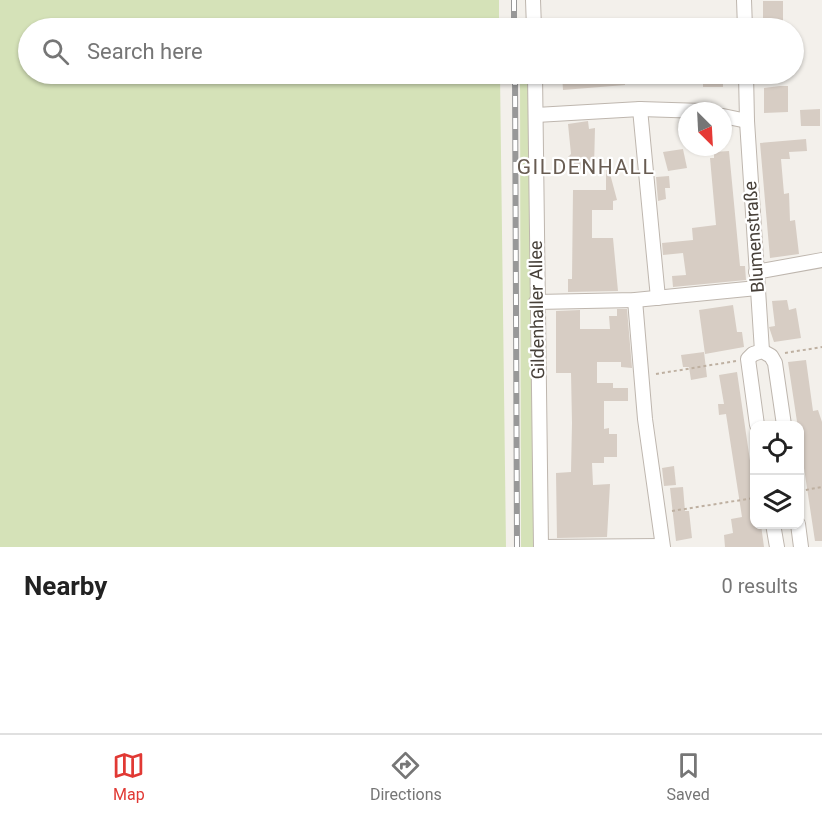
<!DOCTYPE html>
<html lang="en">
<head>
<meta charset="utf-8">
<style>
  body { margin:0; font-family:Roboto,sans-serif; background:#f6f6f6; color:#222 }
  .controls { position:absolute; right:18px; bottom:18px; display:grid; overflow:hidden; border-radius:12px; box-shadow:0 2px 4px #0004 }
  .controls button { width:54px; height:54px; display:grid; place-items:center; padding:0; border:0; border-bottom:2px solid #e0e0e0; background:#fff; color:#222; font:30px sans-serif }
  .compass { position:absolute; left:678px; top:102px; width:54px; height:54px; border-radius:50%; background:#fff; box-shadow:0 2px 4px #0004; rotate:156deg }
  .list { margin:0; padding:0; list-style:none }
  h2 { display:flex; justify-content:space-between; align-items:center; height:78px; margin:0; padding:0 24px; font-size:26px }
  h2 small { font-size:20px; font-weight:400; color:#767676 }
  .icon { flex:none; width:33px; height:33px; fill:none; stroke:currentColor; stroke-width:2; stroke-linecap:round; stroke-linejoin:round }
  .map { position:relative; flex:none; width:822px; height:547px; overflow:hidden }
  .search { position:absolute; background:#fff; box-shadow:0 2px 4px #0004; left:18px; right:18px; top:18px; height:66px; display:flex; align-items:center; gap:15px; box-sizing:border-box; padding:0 21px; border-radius:33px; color:#767676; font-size:22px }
  .sheet { height:186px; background:#fff }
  nav { display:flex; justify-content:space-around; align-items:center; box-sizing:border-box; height:84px; border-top:2px solid #e0e0e0; background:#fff; font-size:16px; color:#767676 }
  nav a { display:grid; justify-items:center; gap:3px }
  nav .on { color:#e13934 }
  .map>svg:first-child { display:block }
  .green { fill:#d5e2b8 }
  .building { fill:#d7cdc4 }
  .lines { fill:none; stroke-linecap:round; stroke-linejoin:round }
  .minor-casing { stroke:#beb6ae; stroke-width:16 }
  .path { stroke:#beb0a1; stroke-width:2; stroke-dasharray:3 3; stroke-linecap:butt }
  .minor { stroke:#fff; stroke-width:14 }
  .rail-casing { stroke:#989898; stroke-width:6 }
  .rail { stroke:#fff; stroke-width:4; stroke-dasharray:11; stroke-linecap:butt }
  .labels { text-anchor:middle; stroke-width:4.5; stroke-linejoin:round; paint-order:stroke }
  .street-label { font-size:18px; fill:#474039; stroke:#fff }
  .quarter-label { font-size:21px; letter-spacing:1.5px; fill:#685c52; stroke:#fff }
</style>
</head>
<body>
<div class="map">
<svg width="822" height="547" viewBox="0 0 822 547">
  <rect width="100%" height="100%" fill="#f3f0eb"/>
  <g class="green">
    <path d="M 0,0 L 499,0 L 499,28 L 28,28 L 28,74 L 500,74 L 506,547 L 0,547 Z"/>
    <path d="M 520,74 L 533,74 L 536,547 L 521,547 Z"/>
  </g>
  <g class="building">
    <path d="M 763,1 L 783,1 L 783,28 L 767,28 L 767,22 L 763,22 Z"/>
    <path d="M 562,74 L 624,74 L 625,85 L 563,90 Z"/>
    <rect x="703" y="74" width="20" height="13"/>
    <path d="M 780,86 L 788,86 L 788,112 L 764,113 L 764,88 Z"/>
    <path d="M 820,109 L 820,126 L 801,126 L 800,110 Z"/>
    <path d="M 588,121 L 589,129 L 595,128 L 594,168 L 572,169 L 572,160 L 568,157 L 571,154 L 568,124 Z"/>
    <path d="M 806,139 L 807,151 L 789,152 L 790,159 L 781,159 L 784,194 L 789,193 L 790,221 L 795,220 L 799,254 L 770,258 L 760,143 Z"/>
    <path d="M 683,149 L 687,168 L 668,171 L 663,152 Z"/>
    <path d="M 729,151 L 740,266 L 745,266 L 746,280 L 673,287 L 672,276 L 686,275 L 683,253 L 663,255 L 662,243 L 693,240 L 692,228 L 716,225 L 710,158 L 714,158 L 714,152 Z"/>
    <path d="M 606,170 L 609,170 L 617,200 L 613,201 L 613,210 L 592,210 L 592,238 L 613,238 L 618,291 L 568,292 L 568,279 L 572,279 L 573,190 L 606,190 Z"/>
    <path d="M 669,176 L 670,188 L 665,188 L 666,199 L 658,201 L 656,177 Z"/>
    <path d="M 787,300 L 789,310 L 796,308 L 801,338 L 774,342 L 769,327 L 775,326 L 772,301 Z"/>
    <path d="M 733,305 L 737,332 L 742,332 L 744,347 L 705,354 L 699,310 Z"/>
    <path d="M 617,309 L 627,309 L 632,368 L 621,367 L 621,362 L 597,362 L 597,383 L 613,383 L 613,388 L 628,388 L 628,401 L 604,401 L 604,429 L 609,428 L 609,434 L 617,434 L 617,457 L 604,457 L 604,463 L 592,463 L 593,485 L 610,484 L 607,537 L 557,538 L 556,473 L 571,472 L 572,423 L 571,373 L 556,373 L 556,311 L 580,310 L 580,329 L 610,329 L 609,316 L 617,316 Z"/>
    <path d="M 704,352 L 707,377 L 691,380 L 689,367 L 683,367 L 681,355 Z"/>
    <path d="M 806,360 L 813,411 L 818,410 L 822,422 L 822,541 L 815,541 L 788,362 Z"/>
    <path d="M 737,372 L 754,488 L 754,525 L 761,525 L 764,547 L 725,547 L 724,535 L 733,533 L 731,519 L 742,517 L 726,414 L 719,415 L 718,404 L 724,404 L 719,375 Z"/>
    <path d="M 674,466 L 676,485 L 664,486 L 662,468 Z"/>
    <path d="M 683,487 L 685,511 L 689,511 L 692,538 L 676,541 L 670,488 Z"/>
  </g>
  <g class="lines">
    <defs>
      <g id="minor">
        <path d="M 533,0 L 534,28"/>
        <path d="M 744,0 L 745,28"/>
        <path d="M 535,74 L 541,547"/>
        <path d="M 640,109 L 658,298"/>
        <path d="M 536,115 L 640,109 L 703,111"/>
        <path d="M 723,116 L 747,121 L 746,74"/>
        <path d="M 747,121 L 762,351"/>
        <path d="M 756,272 L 822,260"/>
        <path d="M 635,300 L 645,419 L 663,547"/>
        <path d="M 536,302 L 635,300 L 757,288"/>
        <path d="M 757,425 L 748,359 L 753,354 L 762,351 L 771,356 L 775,363 L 784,425"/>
        <path d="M 773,524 L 777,547"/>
        <path d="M 798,524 L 801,547"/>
        <path d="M 541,547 L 662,546"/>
      </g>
    </defs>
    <use href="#minor" class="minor-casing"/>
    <g class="path">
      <path d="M 785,353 L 822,347"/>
      <path d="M 656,374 L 736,361"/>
      <path d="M 800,491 L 822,487"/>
      <path d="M 672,511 L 754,498"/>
    </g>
    <use href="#minor" class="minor"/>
    <defs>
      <g id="rail">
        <path d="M 514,0 L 514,28"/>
        <path d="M 515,74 L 517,547"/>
      </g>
    </defs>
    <use href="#rail" class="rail-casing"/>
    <use href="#rail" class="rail"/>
  </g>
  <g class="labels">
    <g class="street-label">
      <text transform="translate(754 237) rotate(-94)" y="6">Blumenstraße</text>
      <text transform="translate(537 310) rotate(-91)" y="6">Gildenhaller Allee</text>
    </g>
    <g class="quarter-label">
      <text x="586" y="174">GILDENHALL</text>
    </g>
  </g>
</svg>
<div class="controls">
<button><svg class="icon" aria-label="locate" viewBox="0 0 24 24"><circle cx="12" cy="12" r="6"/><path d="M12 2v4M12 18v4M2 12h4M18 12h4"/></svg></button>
<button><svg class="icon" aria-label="layers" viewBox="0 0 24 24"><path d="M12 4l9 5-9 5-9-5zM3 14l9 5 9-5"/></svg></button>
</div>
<svg class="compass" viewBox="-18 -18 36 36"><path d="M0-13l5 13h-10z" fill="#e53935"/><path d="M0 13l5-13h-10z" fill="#767676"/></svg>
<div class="search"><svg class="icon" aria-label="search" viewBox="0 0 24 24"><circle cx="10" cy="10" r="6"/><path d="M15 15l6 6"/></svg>Search here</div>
</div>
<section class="sheet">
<h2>Nearby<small>0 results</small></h2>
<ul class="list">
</ul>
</section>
<nav>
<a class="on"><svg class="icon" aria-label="map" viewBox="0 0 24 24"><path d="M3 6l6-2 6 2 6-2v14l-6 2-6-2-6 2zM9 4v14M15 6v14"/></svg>Map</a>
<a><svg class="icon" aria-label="directions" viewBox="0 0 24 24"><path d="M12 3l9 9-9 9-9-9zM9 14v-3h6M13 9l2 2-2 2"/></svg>Directions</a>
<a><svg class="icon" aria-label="saved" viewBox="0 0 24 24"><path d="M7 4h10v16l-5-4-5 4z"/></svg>Saved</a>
</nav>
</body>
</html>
